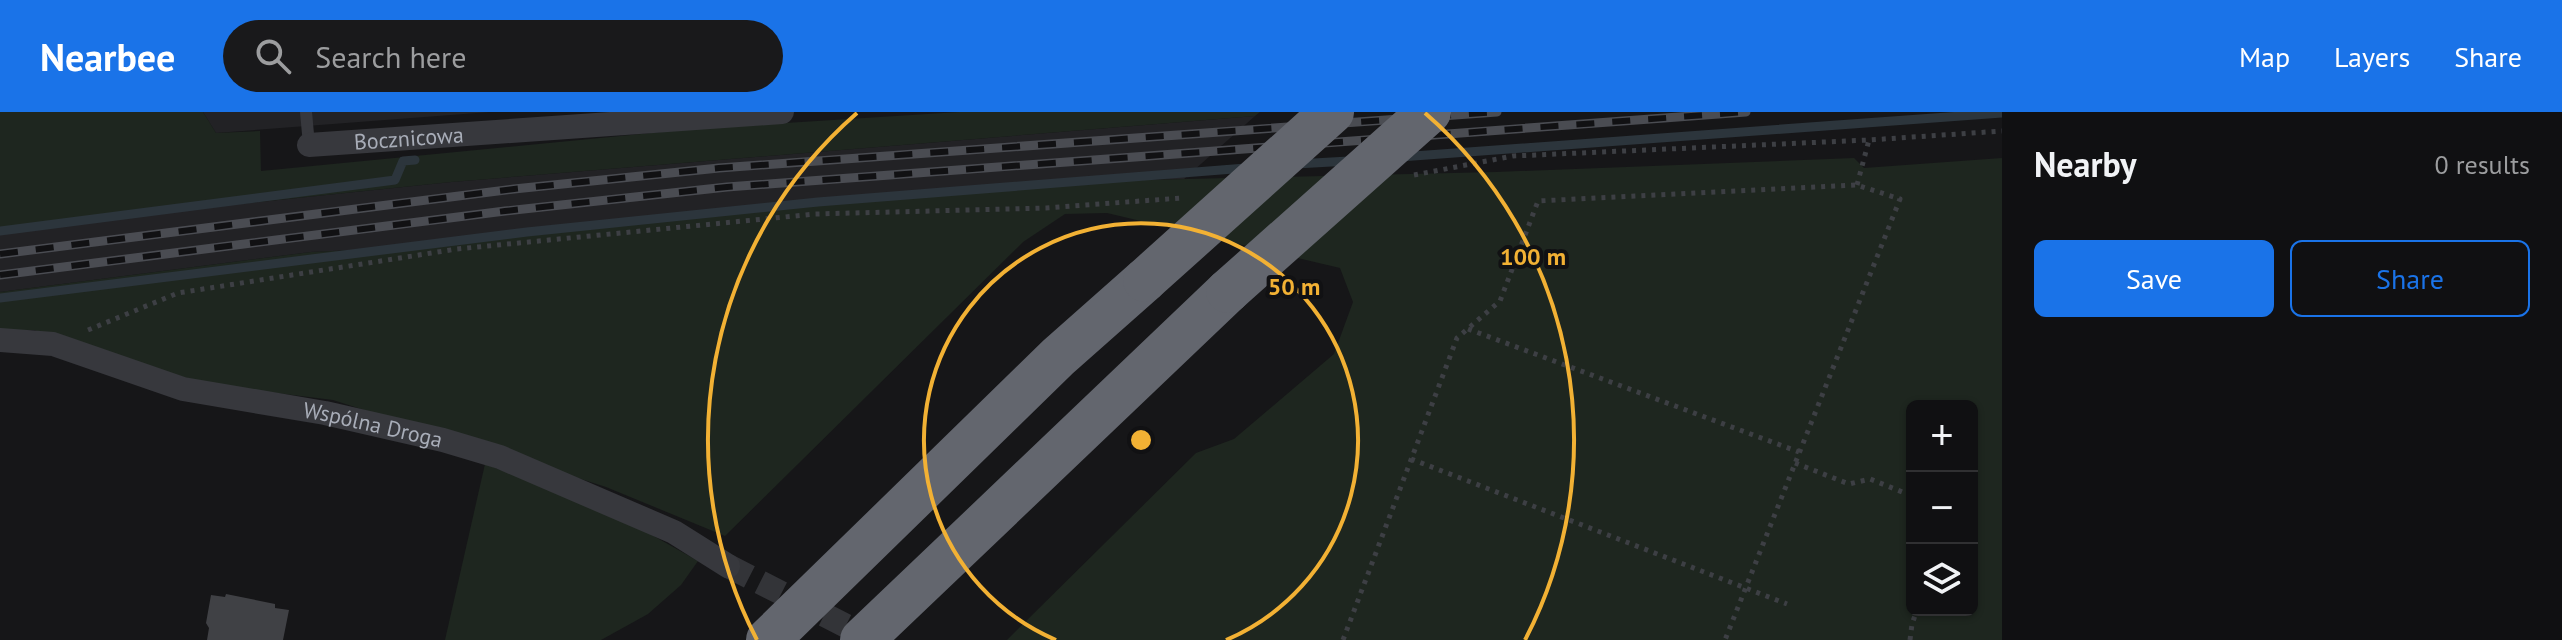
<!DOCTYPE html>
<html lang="en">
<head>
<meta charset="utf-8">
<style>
  body { margin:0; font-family:"PT Sans",sans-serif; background:#19191b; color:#f1f3f6 }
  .controls { position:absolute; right:24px; bottom:24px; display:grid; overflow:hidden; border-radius:12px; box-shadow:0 2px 6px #0004 }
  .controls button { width:72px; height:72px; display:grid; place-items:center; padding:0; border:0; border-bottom:2px solid #303032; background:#101012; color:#f1f3f6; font:40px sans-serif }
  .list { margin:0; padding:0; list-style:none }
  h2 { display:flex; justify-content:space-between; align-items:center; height:104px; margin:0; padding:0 32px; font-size:34px }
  h2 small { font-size:26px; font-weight:400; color:#9c9d9f }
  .actions { display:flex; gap:16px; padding:24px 32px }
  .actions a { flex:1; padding:18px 0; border:2px solid #1a73e8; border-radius:12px; text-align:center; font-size:28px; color:#1a73e8 }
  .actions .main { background:#1a73e8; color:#fff }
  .icon { flex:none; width:44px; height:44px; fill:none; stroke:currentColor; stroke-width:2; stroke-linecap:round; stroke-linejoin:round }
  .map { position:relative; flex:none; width:2002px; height:528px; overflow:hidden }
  header { display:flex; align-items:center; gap:48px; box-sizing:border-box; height:112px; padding:0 40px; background:#1a73e8; color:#fff }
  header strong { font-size:38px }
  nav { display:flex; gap:44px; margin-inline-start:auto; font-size:28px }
  .search { width:560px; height:72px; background:#19191b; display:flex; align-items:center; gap:20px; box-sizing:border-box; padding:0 28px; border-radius:44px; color:#9c9d9f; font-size:30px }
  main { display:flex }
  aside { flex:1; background:#101012 }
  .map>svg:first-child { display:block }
  .built { fill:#222225 }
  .green { fill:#1e261f; fill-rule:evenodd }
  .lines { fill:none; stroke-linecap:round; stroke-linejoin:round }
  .stream { stroke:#2c353c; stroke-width:9 }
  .building { fill:#404145 }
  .street-tunnel { stroke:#333438; stroke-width:24; stroke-dasharray:24 12; stroke-linecap:butt }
  .path { stroke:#3d3f44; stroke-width:5; stroke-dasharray:4 6; stroke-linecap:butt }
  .lane { stroke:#37383d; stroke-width:12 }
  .street { stroke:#37383d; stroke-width:24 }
  .highway { stroke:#63666e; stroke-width:44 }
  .rail-casing { stroke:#4a4c52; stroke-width:9 }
  .rail { stroke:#111113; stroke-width:6; stroke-dasharray:18; stroke-linecap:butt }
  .highway-bridge { stroke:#63666e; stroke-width:44 }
  .ring { fill:none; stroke:#f2b134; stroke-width:4 }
  .labels { text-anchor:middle; stroke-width:8; stroke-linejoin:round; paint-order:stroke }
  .street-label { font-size:22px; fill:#a8adb8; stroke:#111113 }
  .centre { fill:#f2b134; stroke:#111113; stroke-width:4 }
  .ring-label { font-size:24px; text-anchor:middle; font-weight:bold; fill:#f2b134; stroke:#111113; stroke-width:8; stroke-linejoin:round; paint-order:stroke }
</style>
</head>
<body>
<header>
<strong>Nearbee</strong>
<div class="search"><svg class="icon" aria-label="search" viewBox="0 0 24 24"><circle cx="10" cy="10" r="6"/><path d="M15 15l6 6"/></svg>Search here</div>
<nav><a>Map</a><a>Layers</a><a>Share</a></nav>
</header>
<main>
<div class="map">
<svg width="2002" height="528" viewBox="0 0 2002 528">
  <rect width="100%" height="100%" fill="#161618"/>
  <g class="built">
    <path d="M 203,0 L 490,0 L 216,21 Z"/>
    <path d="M 1255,4 L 1184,67 L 1013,71 L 828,88 L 496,121 L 356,138 L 311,140 L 0,180 L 0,117 L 451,70 Z"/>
  </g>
  <g class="green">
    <path d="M 0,0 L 203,0 L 216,21 L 260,19 L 261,59 L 692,17 L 959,0 L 1260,0 L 1255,4 L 451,70 L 0,117 Z"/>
    <path d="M 1854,46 L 1864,56 L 2002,46 L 2002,528 L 1007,528 L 1196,341 L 1234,327 L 1334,242 L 1353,190 L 1340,156 L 1107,101 L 1065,102 L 1023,130 L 725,424 L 606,375 L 333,288 L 196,271 L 34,218 L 0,218 L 0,180 L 311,140 L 356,138 L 496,121 L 1013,71 L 1496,60 ZM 1912,294 L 1972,294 L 1972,498 L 1912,498 Z"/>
    <path d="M 485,352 L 611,400 L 698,449 L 681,473 L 648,502 L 601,528 L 445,528 Z"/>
  </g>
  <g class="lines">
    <g class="stream">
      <path d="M 1400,45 L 2002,1"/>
      <path d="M 1296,52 L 1349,49"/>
      <path d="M 0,119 L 395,68 L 403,49 L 415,48"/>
      <path d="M 0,186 L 527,120 L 818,90 L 1246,56"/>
    </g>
  </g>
  <path class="building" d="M 226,482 L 275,492 L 275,496 L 289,498 L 283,528 L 207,528 L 209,516 L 206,511 L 211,483 L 225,485 Z"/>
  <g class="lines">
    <path class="street-tunnel" d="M 728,454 L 874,528"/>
    <g class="path">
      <path d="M 1414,63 L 1513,44 L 1869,28 L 2002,19"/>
      <path d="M 1857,73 L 1869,28"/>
      <path d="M 1468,217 L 1799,340"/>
      <path d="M 88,218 L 178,181 L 457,137 L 815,102 L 1046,96 L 1181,86"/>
      <path d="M 1411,347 L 1787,492"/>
      <path d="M 1795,351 L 1849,372 L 1870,367 L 1912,384"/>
      <path d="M 1972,408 L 1978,411"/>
      <path d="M 1343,528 L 1457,226 L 1500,189 L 1538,89 L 1857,73 L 1900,87 L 1725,528"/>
      <path d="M 1910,528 L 1912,512 L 1917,498"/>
    </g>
    <path class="lane" d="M 306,0 L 309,33"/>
    <g class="street">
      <path id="s1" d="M 309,33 L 782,0"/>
      <path id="s2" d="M 0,228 L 53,232 L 183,277 L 325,301 L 443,328 L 500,345 L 674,420 L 728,454"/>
    </g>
    <g class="highway">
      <path d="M 768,528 L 1058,245 L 1145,168"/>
      <path d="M 862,528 L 1228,179"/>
    </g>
    <defs>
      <g id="rail">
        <path d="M 0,142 L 514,77 L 719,56 L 1497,0"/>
        <path d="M 0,163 L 505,99 L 727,75 L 1746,0"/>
      </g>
    </defs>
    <use href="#rail" class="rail-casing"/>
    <use href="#rail" class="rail"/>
    <g class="highway-bridge">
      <path d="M 1145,168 L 1332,0"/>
      <path d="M 1228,179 L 1429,0"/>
    </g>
  </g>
  <g class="ring">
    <path d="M1056 528A217 217 0 1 1 1226 528"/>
    <path d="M757 528A433 433 0 0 1 857 1M1425 1A433 433 0 0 1 1525 528"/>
  </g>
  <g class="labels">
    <g class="street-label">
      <text dy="8" stroke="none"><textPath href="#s1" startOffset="100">Bocznicowa</textPath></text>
      <text dy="8" stroke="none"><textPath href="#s2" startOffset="384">Wspólna Droga</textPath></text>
    </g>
  </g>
  <circle cx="1141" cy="328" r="12" class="centre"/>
  <g class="ring-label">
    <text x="1533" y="153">100 m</text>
    <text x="1294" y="183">50 m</text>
  </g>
</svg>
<div class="controls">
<button>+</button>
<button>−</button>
<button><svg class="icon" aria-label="layers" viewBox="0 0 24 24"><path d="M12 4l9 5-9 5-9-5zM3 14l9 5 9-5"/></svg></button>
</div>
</div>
<aside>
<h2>Nearby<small>0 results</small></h2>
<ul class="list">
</ul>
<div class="actions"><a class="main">Save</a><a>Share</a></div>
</aside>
</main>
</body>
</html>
